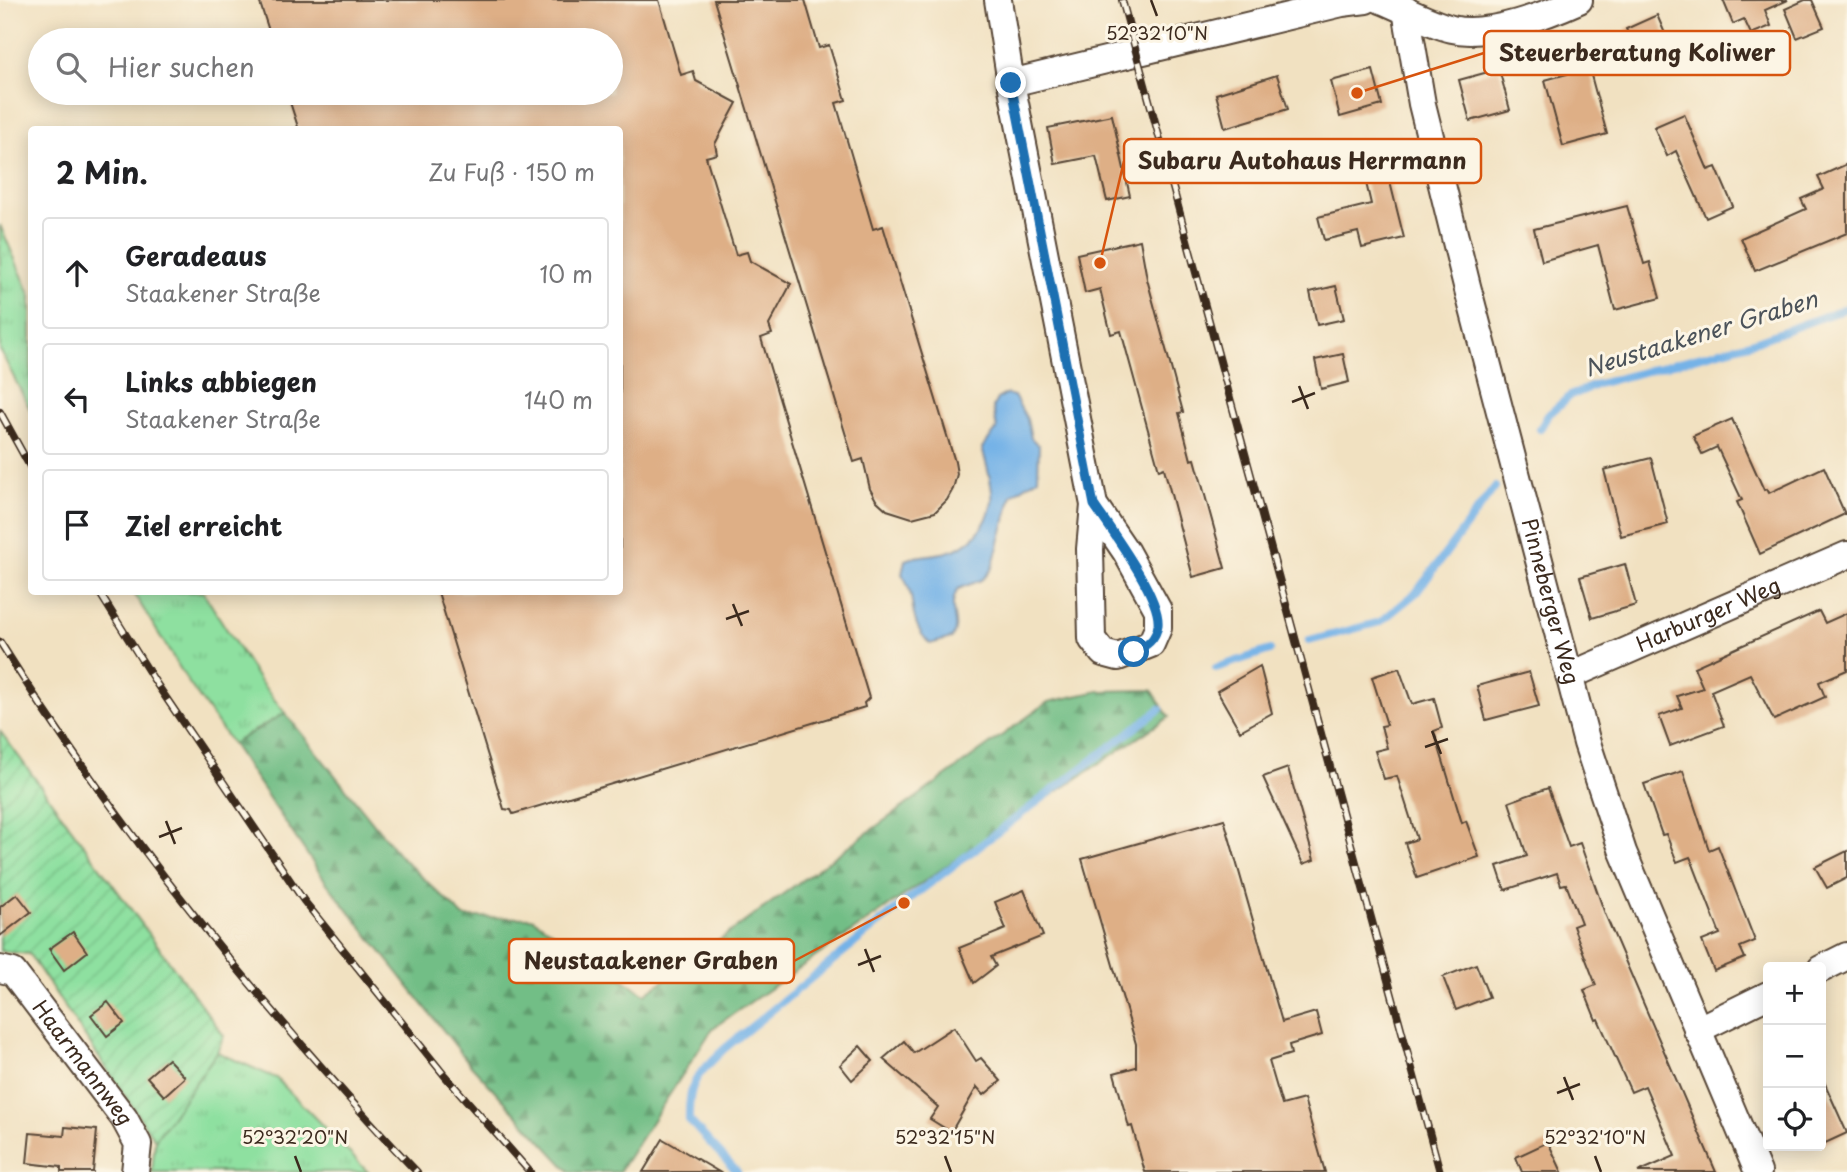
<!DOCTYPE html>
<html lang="de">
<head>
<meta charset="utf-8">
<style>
  body { margin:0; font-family:"Playpen Sans",sans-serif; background:#f2f2f2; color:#202124 }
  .controls { position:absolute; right:21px; bottom:21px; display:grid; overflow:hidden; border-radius:7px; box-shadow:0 4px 18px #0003 }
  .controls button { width:63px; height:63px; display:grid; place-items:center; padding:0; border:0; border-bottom:2px solid #e0e0e0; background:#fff; color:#202124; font:35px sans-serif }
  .stop { position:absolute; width:21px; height:21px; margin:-16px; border:5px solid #1f6fb2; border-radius:50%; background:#fff }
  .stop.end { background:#1f6fb2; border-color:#fff; box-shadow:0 2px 7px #0008 }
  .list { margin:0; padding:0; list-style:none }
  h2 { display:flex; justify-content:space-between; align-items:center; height:91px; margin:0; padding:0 28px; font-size:30px }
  h2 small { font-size:23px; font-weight:400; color:#757577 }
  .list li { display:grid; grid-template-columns:46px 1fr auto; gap:21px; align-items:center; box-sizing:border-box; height:112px; margin:0 14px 14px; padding:0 14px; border:2px solid #e0e0e0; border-radius:7px }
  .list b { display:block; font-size:26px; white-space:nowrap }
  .list p { margin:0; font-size:23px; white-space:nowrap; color:#757577 }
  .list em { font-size:23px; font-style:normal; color:#757577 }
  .icon { flex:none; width:38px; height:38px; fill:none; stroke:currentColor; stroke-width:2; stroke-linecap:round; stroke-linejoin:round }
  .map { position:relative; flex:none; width:1847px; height:1172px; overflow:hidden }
  .search { position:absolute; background:#fff; box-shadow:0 4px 18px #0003; left:28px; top:28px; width:595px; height:77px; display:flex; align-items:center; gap:18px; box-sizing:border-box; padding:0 24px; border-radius:38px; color:#757577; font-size:26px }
  .panel { position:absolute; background:#fff; box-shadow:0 4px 18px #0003; left:28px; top:126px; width:595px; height:469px; border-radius:7px }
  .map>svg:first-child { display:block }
  .grass { fill:url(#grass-tufts); stroke:#64855f; stroke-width:2 }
  .forest { fill:url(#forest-firs); stroke:#567452; stroke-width:2 }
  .garden { fill:url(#garden-furrows); stroke:#64855f; stroke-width:2 }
  .water { fill:#75b2e7; stroke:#586e82; stroke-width:2 }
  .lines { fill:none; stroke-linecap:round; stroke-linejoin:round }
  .stream { stroke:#75b2e7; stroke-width:8 }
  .building { fill:#deaf86 }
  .minor-casing { stroke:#564536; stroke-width:30 }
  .minor { stroke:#fff; stroke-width:26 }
  .rail-casing { stroke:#3b2a1e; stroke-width:8 }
  .rail { stroke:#fcf5e5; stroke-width:5; stroke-dasharray:16; stroke-linecap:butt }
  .route { stroke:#1f6fb2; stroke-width:9 }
  .ticks { fill:none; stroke:#3b2a1e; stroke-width:2.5 }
  .labels { text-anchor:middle; stroke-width:6; stroke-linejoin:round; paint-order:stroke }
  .street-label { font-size:21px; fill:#3b2a1e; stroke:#fcf5e5 }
  .water-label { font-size:23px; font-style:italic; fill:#4c535a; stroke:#fcf5e5 }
  .ticks-label { font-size:18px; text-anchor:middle; fill:#3b2a1e; stroke:#fcf5e5; stroke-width:6; stroke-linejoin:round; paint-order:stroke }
  .leader { fill:none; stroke:#d7540e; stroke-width:2.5 }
  .callout-dot { fill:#d7540e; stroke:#fcf5e5; stroke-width:2.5 }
  .callout { fill:#fcf5e5; stroke:#d7540e; stroke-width:2.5 }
  .callout-label { font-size:23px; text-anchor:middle; font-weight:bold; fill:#3b2a1e }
</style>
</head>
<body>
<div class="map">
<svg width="1847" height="1172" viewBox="0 0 1847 1172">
  <defs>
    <pattern id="grass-tufts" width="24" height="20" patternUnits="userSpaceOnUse" patternTransform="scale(1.75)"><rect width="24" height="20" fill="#8ee0a0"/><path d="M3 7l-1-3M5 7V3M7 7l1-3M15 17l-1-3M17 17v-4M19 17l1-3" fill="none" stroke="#7bc089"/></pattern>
    <pattern id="forest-firs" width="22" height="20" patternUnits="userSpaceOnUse" patternTransform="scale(1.75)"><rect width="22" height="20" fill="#72be86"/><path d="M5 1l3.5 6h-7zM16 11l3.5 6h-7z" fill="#5f9b6d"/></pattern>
    <pattern id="garden-furrows" width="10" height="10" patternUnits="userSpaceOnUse" patternTransform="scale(1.75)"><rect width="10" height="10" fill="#8ee0a0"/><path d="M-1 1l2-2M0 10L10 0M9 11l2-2" fill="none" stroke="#7bc089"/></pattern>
  </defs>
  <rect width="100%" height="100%" fill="#fcf5e5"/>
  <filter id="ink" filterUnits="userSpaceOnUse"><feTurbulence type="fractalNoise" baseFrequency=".0143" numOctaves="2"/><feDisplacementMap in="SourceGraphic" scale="14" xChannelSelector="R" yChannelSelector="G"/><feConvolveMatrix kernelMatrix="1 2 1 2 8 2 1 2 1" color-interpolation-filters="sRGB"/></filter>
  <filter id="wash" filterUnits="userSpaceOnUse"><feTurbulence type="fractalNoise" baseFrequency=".00686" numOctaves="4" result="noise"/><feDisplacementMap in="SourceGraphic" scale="28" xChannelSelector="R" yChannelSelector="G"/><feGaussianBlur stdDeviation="1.57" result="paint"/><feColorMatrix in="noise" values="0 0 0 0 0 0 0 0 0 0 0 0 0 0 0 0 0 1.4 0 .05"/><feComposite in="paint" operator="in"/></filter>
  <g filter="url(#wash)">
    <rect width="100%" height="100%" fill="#f1e1c1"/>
    <g class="grass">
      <path d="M 0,225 L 31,296 L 31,411 L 0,350 Z"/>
      <path d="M 133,592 L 203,592 L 258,679 L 285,713 L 232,744 L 189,683 Z"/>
      <path d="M 217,1052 L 276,1078 L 368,1172 L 152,1172 L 155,1140 Z"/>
    </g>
    <path class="forest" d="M 1152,690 L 1169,717 L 971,849 L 713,1028 L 619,1172 L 570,1172 L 470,1064 L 326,882 L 232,744 L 285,713 L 399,855 L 464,917 L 532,918 L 645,994 L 1048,702 L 1099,691 Z"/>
    <path class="garden" d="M 0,731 L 224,1036 L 217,1052 L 155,1140 L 29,954 L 0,951 Z"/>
    <path class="water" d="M 1006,394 L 1014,396 L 1027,419 L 1031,438 L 1039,446 L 1038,478 L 1012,495 L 992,568 C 981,585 975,581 958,589 C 945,611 962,621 952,638 L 930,644 C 905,619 919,599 902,574 L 905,560 C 919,554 933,556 947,552 C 971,546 988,526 992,502 C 994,488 986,462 982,448 L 997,429 L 993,407 L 997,399 Z"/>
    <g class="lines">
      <g class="stream">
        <path d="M 1540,429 L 1548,415 L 1570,396 L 1598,384 L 1757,341 L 1847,308"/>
        <path d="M 1309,641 L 1380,622 L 1416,593 L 1495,487"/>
        <path d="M 1216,668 L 1270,650"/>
        <path d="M 737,1172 L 689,1120 C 688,1080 697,1076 724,1049 L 904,903 L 1160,709"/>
      </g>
    </g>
    <g id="blocks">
      <g class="building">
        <path d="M 259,0 L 659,0 L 681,75 L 693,71 L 696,81 L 737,103 L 715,144 L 717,154 L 706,157 L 736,255 L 747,252 L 750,261 L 791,284 L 769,325 L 772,334 L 761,338 L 869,698 L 864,703 L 865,707 L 513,814 L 511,810 L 504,809 L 438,592 L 620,592 L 620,130 L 299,130 L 287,93 L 611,93 L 611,40 L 272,40 Z"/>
        <path d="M 714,0 L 805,0 L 819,48 L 829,45 L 846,100 L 836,103 L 873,229 L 883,226 L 955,462 L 957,474 L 953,489 L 947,500 L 935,512 L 912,518 L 887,510 L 876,500 L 870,489 L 863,459 L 854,462 Z"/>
        <path d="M 1723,0 L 1788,0 L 1765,10 L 1771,26 L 1751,34 L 1744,19 L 1733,24 Z"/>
        <path d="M 1805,0 L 1812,0 L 1824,27 L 1797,38 L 1785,9 Z"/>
        <path d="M 1657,15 L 1673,52 L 1642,66 L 1626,29 Z"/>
        <path d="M 1589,68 L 1607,134 L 1563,146 L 1545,80 Z"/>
        <path d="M 1499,69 L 1510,110 L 1470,121 L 1459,80 Z"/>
        <path d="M 1373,70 L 1382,105 L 1340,117 L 1331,81 Z"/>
        <path d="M 1277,75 L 1288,109 L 1225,128 L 1216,94 Z"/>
        <path d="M 1684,114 L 1708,170 L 1716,167 L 1733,206 L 1706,218 L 1676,151 L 1667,156 L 1654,127 Z"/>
        <path d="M 1112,115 L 1130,196 L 1107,201 L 1096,156 L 1055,164 L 1048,128 Z"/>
        <path d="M 1389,145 L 1397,166 L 1394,167 L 1396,172 L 1388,174 L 1404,238 L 1362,248 L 1358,232 L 1324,240 L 1318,217 L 1371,204 L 1359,153 Z"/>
        <path d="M 1847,164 L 1847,233 L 1755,271 L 1741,238 L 1806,209 L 1801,199 L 1824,189 L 1818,177 Z"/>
        <path d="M 1627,206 L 1644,264 L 1650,262 L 1660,298 L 1615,310 L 1598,245 L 1542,261 L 1534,229 Z"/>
        <path d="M 1140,240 L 1147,279 L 1183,412 L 1179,413 L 1191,460 L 1195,459 L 1225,568 L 1193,577 L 1164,468 L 1159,470 L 1121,331 L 1111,334 L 1100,289 L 1085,293 L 1077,254 Z"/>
        <path d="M 1336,286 L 1344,319 L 1317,325 L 1310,292 Z"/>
        <path d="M 1343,354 L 1349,382 L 1321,389 L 1315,360 Z"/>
        <path d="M 1732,419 L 1764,490 L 1767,489 L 1769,493 L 1824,467 L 1845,514 L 1760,554 L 1737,502 L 1742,500 L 1717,447 L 1702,454 L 1693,436 Z"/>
        <path d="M 1651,458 L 1668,524 L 1621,536 L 1604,470 Z"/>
        <path d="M 1625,564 L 1636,605 L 1592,618 L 1580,577 Z"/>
        <path d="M 1819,611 L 1825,623 L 1847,613 L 1847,670 L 1819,682 L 1825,697 L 1774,720 L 1750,674 L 1711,691 L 1724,726 L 1670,746 L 1659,716 L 1682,708 L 1677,696 L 1703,688 L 1694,667 Z"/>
        <path d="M 1260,666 L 1272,713 L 1240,731 L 1217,691 Z"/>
        <path d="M 1399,668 L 1412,704 L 1434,698 L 1442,728 L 1434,731 L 1462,823 L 1466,821 L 1479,857 L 1417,878 L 1405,843 L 1417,839 L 1397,776 L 1384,779 L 1375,751 L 1387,748 L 1381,726 L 1387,725 L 1372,677 Z"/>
        <path d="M 1529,672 L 1539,706 L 1486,720 L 1477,686 Z"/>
        <path d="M 1288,768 L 1314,860 L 1303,864 L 1263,777 Z"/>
        <path d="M 1683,771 L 1709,850 L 1718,846 L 1755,941 L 1740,947 L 1745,958 L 1714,971 L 1702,941 L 1720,934 L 1691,859 L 1690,857 L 1677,862 L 1666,834 L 1662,835 L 1644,784 Z"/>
        <path d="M 1548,788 L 1569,847 L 1580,843 L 1605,914 L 1716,1172 L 1638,1172 L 1675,1156 L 1645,1086 L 1631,1092 L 1598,1019 L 1596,1020 L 1584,990 L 1596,985 L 1573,926 L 1581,923 L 1566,884 L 1561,885 L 1557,873 L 1505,890 L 1497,866 L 1527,856 L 1509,802 Z"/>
        <path d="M 1224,819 L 1282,1022 L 1316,1012 L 1322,1035 L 1289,1045 L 1291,1054 L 1269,1061 L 1282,1105 L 1304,1099 L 1325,1172 L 1145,1172 L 1132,1126 L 1129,1127 L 1114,1073 L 1136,1067 L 1136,1044 L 1082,859 Z"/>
        <path d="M 1847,851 L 1847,878 L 1827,888 L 1815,867 Z"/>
        <path d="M 1024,890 L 1043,936 L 991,957 L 996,966 L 974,983 L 959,948 L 1006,929 L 995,902 Z"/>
        <path d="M 17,894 L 31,912 L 0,936 L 0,907 Z"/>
        <path d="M 73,932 L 87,952 L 64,970 L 49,949 Z"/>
        <path d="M 1476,964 L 1489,997 L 1456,1010 L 1443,977 Z"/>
        <path d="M 108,1002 L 124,1023 L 107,1036 L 91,1015 Z"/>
        <path d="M 954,1027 L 976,1061 L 981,1058 L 1001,1081 L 984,1095 L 977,1087 L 951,1132 L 930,1119 L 938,1107 L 883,1059 L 904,1041 L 914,1053 Z"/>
        <path d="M 860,1046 L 873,1061 L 852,1080 L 840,1065 Z"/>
        <path d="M 168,1059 L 185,1077 L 164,1096 L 147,1077 Z"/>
        <path d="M 1821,1075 L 1847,1133 L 1821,1145 Z"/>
        <path d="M 65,1127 L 97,1130 L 93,1172 L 61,1172 L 61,1167 L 27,1163 L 30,1133 L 64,1136 Z"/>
        <path d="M 663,1139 L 719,1172 L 643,1172 Z"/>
        <path d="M 1548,1142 L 1562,1172 L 1522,1172 L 1516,1157 Z"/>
      </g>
    </g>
  </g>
  <g filter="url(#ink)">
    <use href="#blocks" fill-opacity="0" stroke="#564536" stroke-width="2"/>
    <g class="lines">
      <defs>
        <g id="minor">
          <path d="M 998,0 L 1011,83 L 1094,505 L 1090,549 L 1092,639 L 1103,653 L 1118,657 L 1151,644 L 1158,628 L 1158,610 L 1126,552 L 1094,505"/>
          <path d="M 1381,0 C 1404,9 1428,23 1452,29 C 1487,38 1548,14 1579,0"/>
          <path id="s1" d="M 1406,10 L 1422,104 L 1467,286 L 1587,743 L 1623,852 L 1758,1172"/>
          <path d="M 1011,83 L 1342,3 L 1366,0"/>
          <path id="s2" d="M 1569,676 L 1847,555"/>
          <path id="s3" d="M 0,969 L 13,972 L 124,1118 L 138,1144 L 135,1172"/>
          <path d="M 1821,969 L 1847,956"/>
          <path d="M 1697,1030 L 1768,995"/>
        </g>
      </defs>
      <use href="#minor" class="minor-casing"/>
      <use href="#minor" class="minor"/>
      <defs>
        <g id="rail">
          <path d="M 1122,0 L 1440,1172"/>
          <path d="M 0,412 L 32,470"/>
          <path d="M 99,592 L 156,683 L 304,901 L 445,1076 L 530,1172"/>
          <path d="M 0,642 C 88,782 188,913 296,1038 C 336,1084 375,1129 417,1172"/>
        </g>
      </defs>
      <use href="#rail" class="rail-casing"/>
      <use href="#rail" class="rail"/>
    </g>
  </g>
  <g class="lines" filter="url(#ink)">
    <path class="route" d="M 1011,83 L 1094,505 C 1111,530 1161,597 1158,625 C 1156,640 1146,646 1134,652"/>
  </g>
  <path class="ticks" d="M 1151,0 L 1157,16M 1299,386 L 1308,409M 1292,402 L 1315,393M 733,604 L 742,626M 726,619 L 749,611M 1432,731 L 1441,754M 1425,747 L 1448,739M 166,821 L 175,844M 159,837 L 182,828M 865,949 L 874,972M 858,965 L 881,956M 1564,1077 L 1573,1100M 1557,1093 L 1580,1084M 295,1156 L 301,1172M 945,1156 L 951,1172M 1595,1156 L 1601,1172"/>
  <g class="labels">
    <g class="street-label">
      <text dy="7" stroke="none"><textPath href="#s1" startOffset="609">Pinneberger Weg</textPath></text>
      <text dy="7" stroke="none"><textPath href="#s2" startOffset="152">Harburger Weg</textPath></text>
      <text dy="7" stroke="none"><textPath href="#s3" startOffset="128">Haarmannweg</textPath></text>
    </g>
    <g class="water-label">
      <text transform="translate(1701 334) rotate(-17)" y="8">Neustaakener Graben</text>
    </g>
  </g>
  <g class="ticks-label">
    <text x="1157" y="40">52°32'10"N</text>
    <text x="295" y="1144">52°32'20"N</text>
    <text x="945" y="1144">52°32'15"N</text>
    <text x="1595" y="1144">52°32'10"N</text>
  </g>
  <path class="leader" d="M1357 93L1484 53M1100 263L1124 161M904 903L794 961"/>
  <g class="callout-dot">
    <circle cx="1357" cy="93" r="7"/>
    <circle cx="1100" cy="263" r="7"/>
    <circle cx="904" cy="903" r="7"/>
  </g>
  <g class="callout">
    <rect x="1484" y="31" width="306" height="44" rx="7"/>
    <rect x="1124" y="139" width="357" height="44" rx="7"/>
    <rect x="509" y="939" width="285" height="44" rx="7"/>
  </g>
  <g class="callout-label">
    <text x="1637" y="61">Steuerberatung Koliwer</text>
    <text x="1302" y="169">Subaru Autohaus Herrmann</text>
    <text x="651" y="969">Neustaakener Graben</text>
  </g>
</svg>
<div class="controls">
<button>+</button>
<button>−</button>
<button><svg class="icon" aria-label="locate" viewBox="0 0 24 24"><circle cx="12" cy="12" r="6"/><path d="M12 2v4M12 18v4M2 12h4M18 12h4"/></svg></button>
</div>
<div class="stop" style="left:1134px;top:652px"></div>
<div class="stop end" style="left:1011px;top:83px"></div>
<div class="search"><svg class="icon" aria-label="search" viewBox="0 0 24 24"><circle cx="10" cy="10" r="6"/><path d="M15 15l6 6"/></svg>Hier suchen</div>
<section class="panel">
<h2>2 Min.<small>Zu Fuß · 150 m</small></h2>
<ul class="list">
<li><svg class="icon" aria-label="ahead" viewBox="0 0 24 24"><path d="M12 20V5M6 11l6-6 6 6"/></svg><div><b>Geradeaus</b><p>Staakener Straße</p></div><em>10 m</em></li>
<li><svg class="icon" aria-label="left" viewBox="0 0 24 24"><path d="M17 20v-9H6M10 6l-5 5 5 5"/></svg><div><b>Links abbiegen</b><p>Staakener Straße</p></div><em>140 m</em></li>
<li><svg class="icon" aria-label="arrive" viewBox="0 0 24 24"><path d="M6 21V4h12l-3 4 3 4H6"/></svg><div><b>Ziel erreicht</b></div></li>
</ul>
</section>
</div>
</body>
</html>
